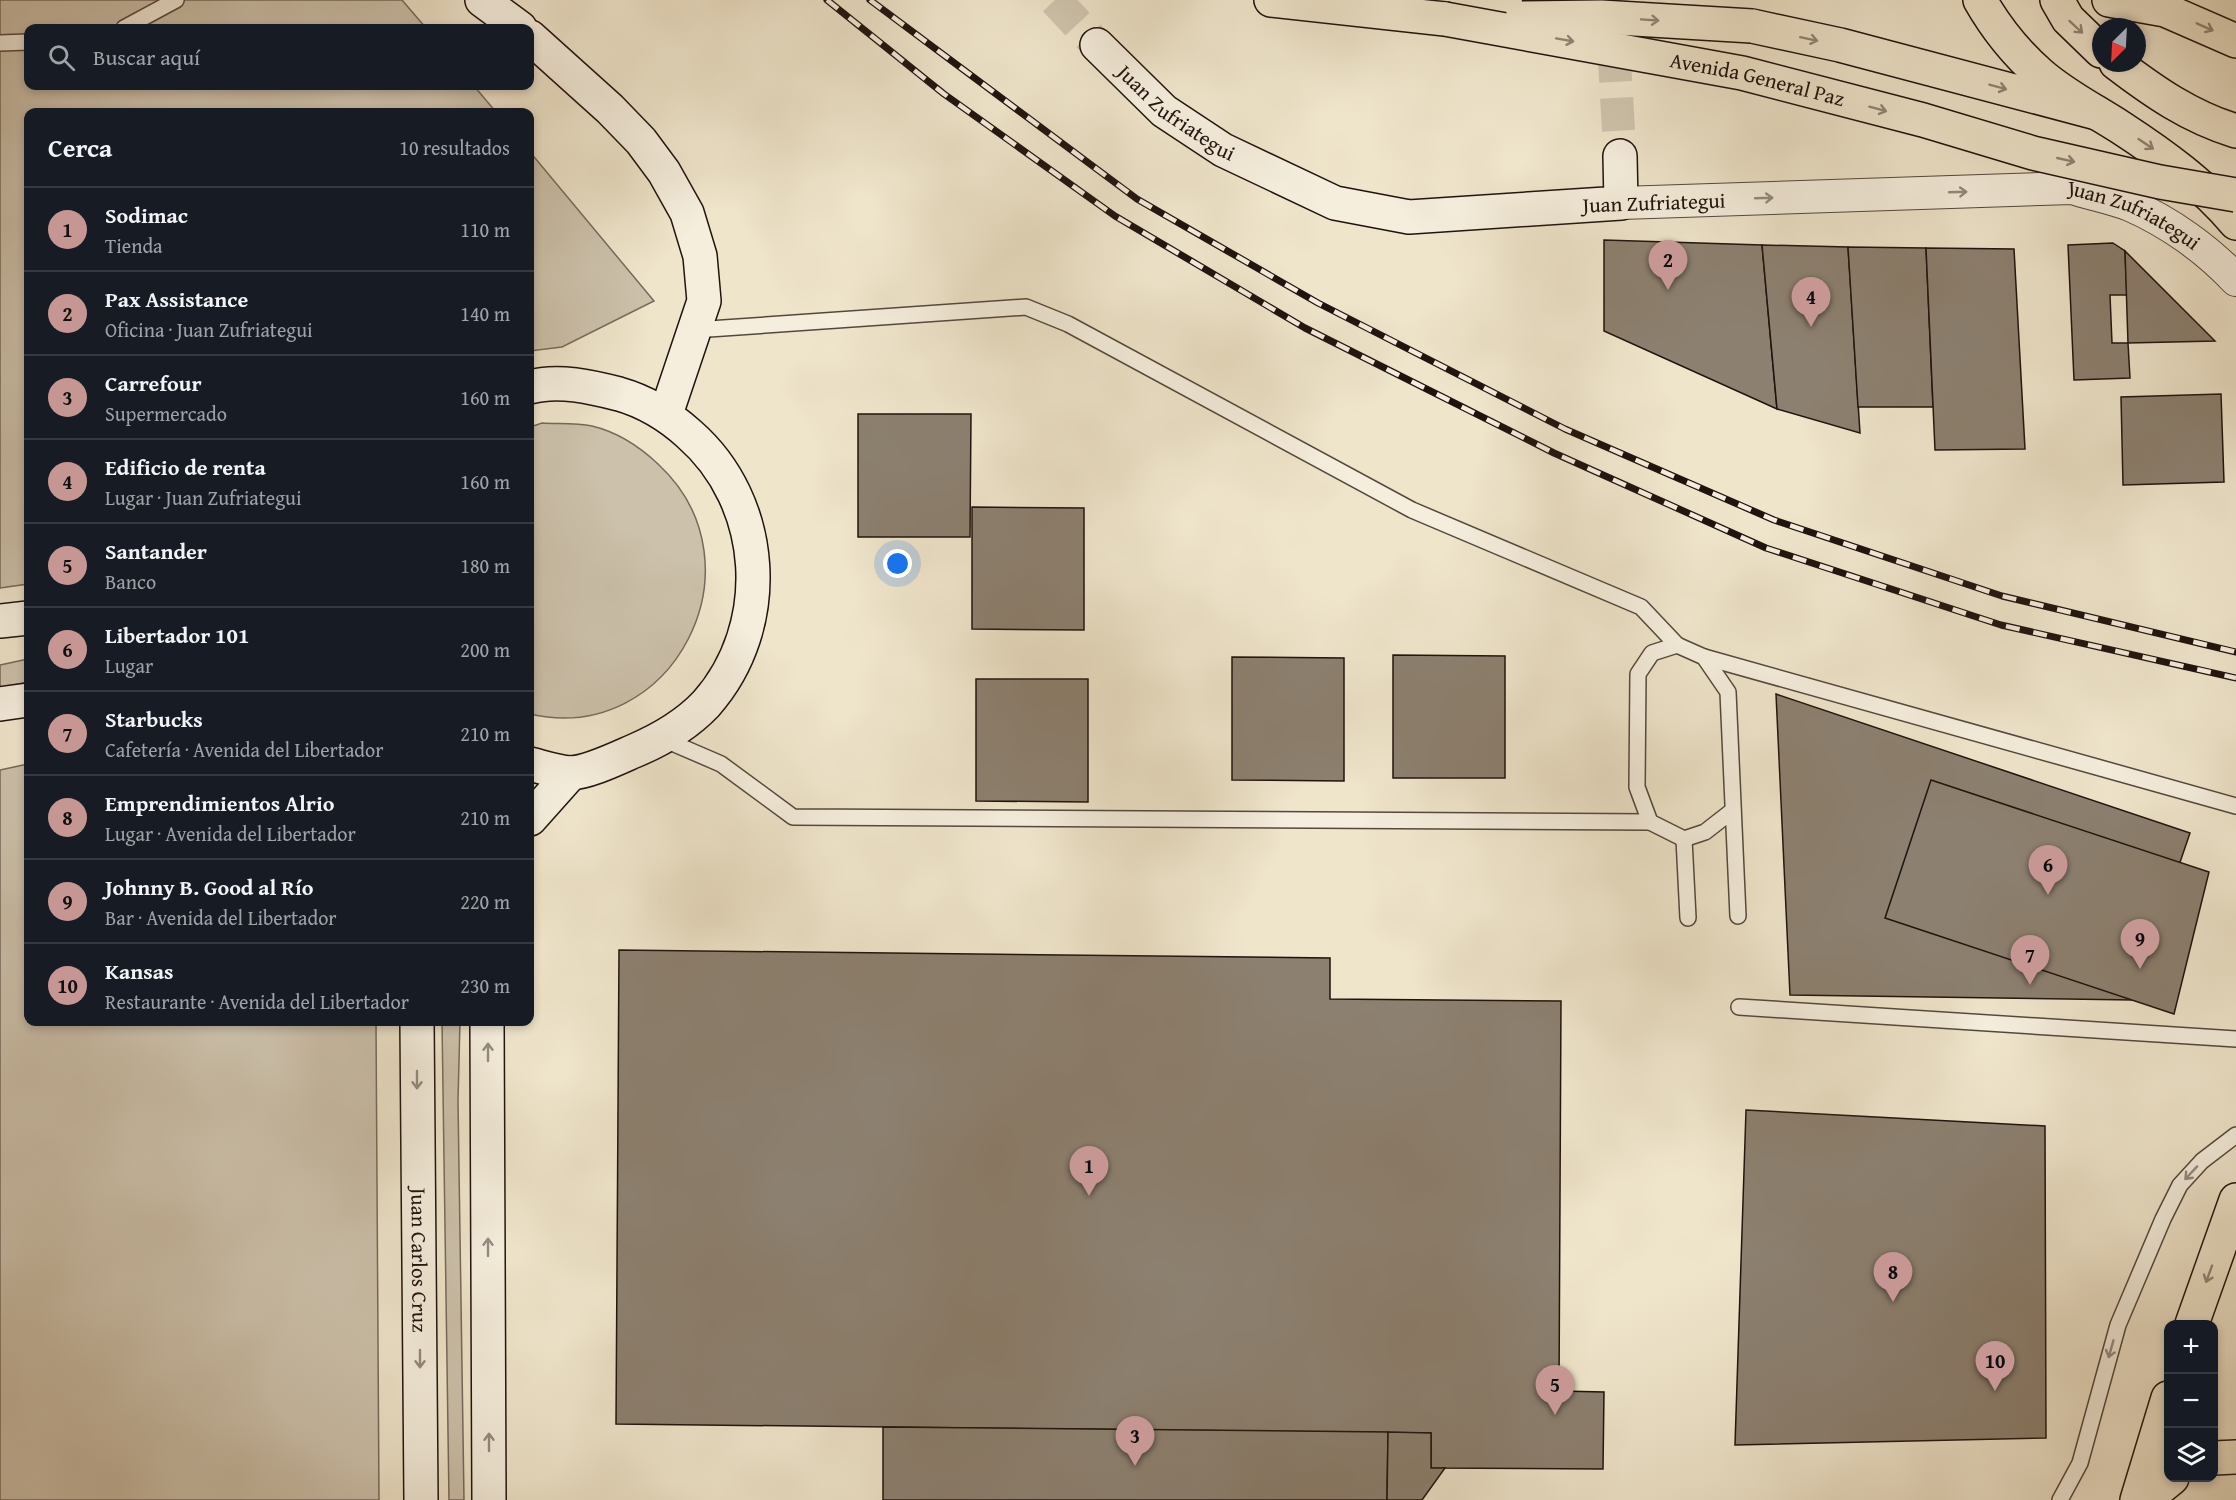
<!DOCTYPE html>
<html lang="es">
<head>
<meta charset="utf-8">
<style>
  body { margin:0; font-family:"Gentium Book Plus",serif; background:#20242c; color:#f1f3f6 }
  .controls { position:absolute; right:18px; bottom:18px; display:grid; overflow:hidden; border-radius:12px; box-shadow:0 3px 9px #0003 }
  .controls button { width:54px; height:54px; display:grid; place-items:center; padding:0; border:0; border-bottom:2px solid #363941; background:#171b24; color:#f1f3f6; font:30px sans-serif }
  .compass { position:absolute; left:2092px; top:18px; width:54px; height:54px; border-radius:50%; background:#171b24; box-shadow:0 3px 9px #0003; rotate:204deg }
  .you { position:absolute; left:898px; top:564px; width:21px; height:21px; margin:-15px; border:4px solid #fff; border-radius:50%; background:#1a73e8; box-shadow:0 0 0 9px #1a73e833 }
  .badge { display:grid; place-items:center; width:39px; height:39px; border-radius:50%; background:#c59692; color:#111; font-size:20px; font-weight:700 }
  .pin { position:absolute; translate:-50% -50px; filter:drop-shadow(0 2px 3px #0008) }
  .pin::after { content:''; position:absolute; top:32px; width:21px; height:18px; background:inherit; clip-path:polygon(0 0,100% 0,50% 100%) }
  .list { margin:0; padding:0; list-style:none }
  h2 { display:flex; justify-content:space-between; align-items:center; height:78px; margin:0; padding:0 24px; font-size:26px }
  h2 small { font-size:20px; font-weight:400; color:#9ea1a6 }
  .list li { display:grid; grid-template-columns:39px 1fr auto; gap:18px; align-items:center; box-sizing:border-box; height:84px; padding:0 24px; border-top:2px solid #363941 }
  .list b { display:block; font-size:22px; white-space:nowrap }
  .list p { margin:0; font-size:20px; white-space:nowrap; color:#9ea1a6 }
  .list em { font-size:20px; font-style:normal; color:#9ea1a6 }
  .icon { flex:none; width:33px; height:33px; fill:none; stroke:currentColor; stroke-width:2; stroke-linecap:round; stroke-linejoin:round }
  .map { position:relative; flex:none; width:2236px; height:1500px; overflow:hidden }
  .search { position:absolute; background:#171b24; box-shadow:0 3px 9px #0003; left:24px; top:24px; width:510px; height:66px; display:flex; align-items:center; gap:15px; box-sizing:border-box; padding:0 21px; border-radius:12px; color:#9ea1a6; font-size:22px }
  .panel { position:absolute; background:#171b24; box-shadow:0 3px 9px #0003; left:24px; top:108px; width:510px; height:918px; border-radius:12px }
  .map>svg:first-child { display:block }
  .green { fill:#ccc1ab; stroke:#766a5c; stroke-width:1.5 }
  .building { fill:#8c8070; stroke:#20130e; stroke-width:1.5 }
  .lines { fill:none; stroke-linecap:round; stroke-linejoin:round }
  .secondary-tunnel { stroke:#d0c6af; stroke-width:33; stroke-dasharray:33 16; stroke-linecap:butt }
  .lane-casing { stroke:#54483d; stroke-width:18 }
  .street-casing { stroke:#54483d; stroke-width:34 }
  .secondary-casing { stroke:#20130e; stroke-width:36 }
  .primary-casing { stroke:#20130e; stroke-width:36 }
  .highway-casing { stroke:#20130e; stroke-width:36 }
  .lane { stroke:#f5eedd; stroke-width:15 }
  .street { stroke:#f5eedd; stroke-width:32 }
  .secondary { stroke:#f5eedd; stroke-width:33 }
  .primary { stroke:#efe5cb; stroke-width:33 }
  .highway { stroke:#efe5cb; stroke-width:33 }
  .rail-casing { stroke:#20130e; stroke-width:7 }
  .rail { stroke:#f5eedd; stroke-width:4.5; stroke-dasharray:14; stroke-linecap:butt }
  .highway-bridge-casing { stroke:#20130e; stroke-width:36; stroke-linecap:butt }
  .highway-bridge { stroke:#efe5cb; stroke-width:33 }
  .oneway { stroke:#928676 }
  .oneway2 { stroke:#958b80 }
  .labels { text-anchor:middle; stroke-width:4.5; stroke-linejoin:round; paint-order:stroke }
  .street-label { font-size:21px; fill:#20130e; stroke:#f5eedd }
</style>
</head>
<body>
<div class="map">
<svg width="2236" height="1500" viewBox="0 0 2236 1500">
  <rect width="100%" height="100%" fill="#efe5cb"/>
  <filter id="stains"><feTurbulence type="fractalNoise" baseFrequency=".00333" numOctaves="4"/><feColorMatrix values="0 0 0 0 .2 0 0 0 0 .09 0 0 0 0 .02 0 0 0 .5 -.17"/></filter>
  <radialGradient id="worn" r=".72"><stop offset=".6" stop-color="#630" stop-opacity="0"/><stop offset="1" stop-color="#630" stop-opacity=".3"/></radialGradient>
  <g class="green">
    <path d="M 0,0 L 402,0 L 426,28 L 28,28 L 28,86 L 474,86 L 496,112 L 28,112 L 28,584 L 0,588 Z"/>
    <path d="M 530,152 L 654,301 L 562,347 L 530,351 Z"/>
    <path d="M 542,423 C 558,424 576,423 592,426 C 617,432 640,447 658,464 C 767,565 672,747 530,714 L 530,427 Z"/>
    <path d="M 28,659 L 28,682 L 0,688 L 0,665 Z"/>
    <path d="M 28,764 L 28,1022 L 376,1022 L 379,1500 L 0,1500 L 0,770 Z"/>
    <path d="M 442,1022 L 460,1022 L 458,1101 L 464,1500 L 449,1500 Z"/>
  </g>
  <g class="building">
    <path d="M 1604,240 L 1762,245 L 1777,409 L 1604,331 Z"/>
    <path d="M 2113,243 L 2125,251 L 2127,295 L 2110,295 L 2112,343 L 2128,343 L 2130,378 L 2074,380 L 2068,245 Z"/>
    <path d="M 1762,245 L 1848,247 L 1860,433 L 1777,409 Z"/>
    <path d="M 1848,247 L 1926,248 L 1933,407 L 1858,407 Z"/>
    <path d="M 1926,248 L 2014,249 L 2025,449 L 1935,450 Z"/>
    <path d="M 2125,251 L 2215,341 L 2128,343 Z"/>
    <path d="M 2221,394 L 2224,482 L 2123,485 L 2121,397 Z"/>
    <path d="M 858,414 L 971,414 L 970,537 L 858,537 Z"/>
    <path d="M 972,507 L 1084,508 L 1084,630 L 972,629 Z"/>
    <path d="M 1393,655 L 1505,656 L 1505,778 L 1393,778 Z"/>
    <path d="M 1232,657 L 1344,658 L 1344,781 L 1232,780 Z"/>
    <path d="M 976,679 L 1088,679 L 1088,802 L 976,801 Z"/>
    <path d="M 1776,694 L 2190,833 L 2133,1000 L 1790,995 Z"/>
    <path d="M 1931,780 L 2209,872 L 2174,1014 L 1885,918 Z"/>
    <path d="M 619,950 L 1330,958 L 1330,999 L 1561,1001 L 1559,1391 L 1604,1392 L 1603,1469 L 1431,1468 L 1431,1433 L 616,1424 Z"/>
    <path d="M 1746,1110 L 2045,1126 L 2046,1438 L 1735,1445 Z"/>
    <path d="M 883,1427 L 1388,1432 L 1387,1500 L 883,1500 Z"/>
    <path d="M 1388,1432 L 1431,1433 L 1431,1468 L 1445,1468 L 1422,1500 L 1387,1500 Z"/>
  </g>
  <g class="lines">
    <g class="secondary-tunnel">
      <path d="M 1055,0 L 1097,45"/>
      <path d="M 1611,0 L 1620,156"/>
    </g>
    <defs>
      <g id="lane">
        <path d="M 124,28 L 176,0"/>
        <path d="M 0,43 L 28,42"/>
        <path d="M 694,330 L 1026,307 L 1068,324 L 1412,510 L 1641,607 L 1677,645"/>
        <path d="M 1704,657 L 2236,806"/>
        <path d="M 663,739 L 721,764 L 793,817 L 1650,822"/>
        <path d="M 1732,811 L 1705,832 L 1684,839 L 1650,822 L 1637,787 L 1638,674 L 1652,653 L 1677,645 L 1704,657 L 1728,692 L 1738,916"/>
        <path d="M 1684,839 L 1688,918"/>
        <path d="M 1739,1007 L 2236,1039"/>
        <path d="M 2060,1500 L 2080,1463 L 2118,1325 L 2163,1219 L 2180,1185 L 2202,1161 L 2236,1135"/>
      </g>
      <g id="street">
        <path id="s1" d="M 1621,203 L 2072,188 C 2091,194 2112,198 2130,205 C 2169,222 2207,249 2236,280"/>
      </g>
      <g id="secondary">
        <path d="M 482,0 L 520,28"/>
        <path d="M 530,37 L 610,109 L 641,141 L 664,172 L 687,213 L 700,256 L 704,301 L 666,414"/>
        <path id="s2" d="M 1097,45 L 1164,111 L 1223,150 L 1335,203 L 1409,217 L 1621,203 L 1620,156"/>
        <path d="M 530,387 C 558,379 592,387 619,394 C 647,402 668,415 689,434 C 767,502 775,626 706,704 C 686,725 660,740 634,751 C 618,758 587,773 570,773 C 557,772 542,767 530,764"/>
        <path d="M 0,621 L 28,618"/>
        <path d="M 0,704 L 28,700"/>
        <path d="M 530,819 L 571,773"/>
        <path id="s3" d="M 417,1022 L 421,1500"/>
        <path d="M 487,1022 L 489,1500"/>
      </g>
      <g id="primary">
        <path d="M 2192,1324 L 2236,1200"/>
        <path d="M 2214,1458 L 2236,1457"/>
        <path d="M 2137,1500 L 2168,1398"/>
        <path d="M 2145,1500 L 2172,1478"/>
      </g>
      <g id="highway">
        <path d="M 1271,0 L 1445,19"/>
        <path d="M 1980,0 C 1996,28 2016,53 2040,74 C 2065,96 2094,110 2120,127 C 2163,155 2203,184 2236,223"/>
        <path d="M 2057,0 L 2068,19 L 2101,51"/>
        <path d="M 2109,0 L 2165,10 L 2236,41"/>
        <path d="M 1752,26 L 1840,45 L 2097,113"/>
        <path d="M 2116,63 C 2154,92 2190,117 2236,131"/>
      </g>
    </defs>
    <use href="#lane" class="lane-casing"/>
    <use href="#street" class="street-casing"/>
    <use href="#secondary" class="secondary-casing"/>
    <use href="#primary" class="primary-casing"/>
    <use href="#highway" class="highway-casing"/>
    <use href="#lane" class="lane"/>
    <use href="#street" class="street"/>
    <use href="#secondary" class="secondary"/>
    <use href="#primary" class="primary"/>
    <use href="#highway" class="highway"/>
    <defs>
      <g id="rail">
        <path d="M 827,0 L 944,94 L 1115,216 L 1305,328 L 1554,453 L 1766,548 L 2001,625 L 2236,678"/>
        <path d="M 870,0 L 1137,199 L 1318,303 L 1565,429 L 1774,520 L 2002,596 L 2236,652"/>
      </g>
    </defs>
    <use href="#rail" class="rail-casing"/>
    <use href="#rail" class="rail"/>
    <defs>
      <g id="highway-bridge">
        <path d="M 1522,18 L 1601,17 L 1752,26"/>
        <path id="s4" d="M 1445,19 L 1742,73 L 1923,120 L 2033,153 L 2160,182 L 2236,195"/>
      </g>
    </defs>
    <use href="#highway-bridge" class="highway-bridge-casing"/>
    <use href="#highway-bridge" class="highway-bridge"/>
  </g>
  <defs><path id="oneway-shaft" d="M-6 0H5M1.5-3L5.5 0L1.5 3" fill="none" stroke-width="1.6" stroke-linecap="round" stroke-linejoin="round" transform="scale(1.5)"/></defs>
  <g class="oneway">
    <use href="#oneway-shaft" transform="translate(1650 20) rotate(4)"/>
    <use href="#oneway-shaft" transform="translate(2076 27) rotate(43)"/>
    <use href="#oneway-shaft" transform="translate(2205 27) rotate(24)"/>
    <use href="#oneway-shaft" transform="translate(1809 39) rotate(12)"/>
    <use href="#oneway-shaft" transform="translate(1565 40) rotate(10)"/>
    <use href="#oneway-shaft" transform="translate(1998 87) rotate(15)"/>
    <use href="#oneway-shaft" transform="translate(1878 109) rotate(15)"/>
    <use href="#oneway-shaft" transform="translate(2146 144) rotate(34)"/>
    <use href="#oneway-shaft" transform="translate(2066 160) rotate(13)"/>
    <use href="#oneway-shaft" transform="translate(2209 1274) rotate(110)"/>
  </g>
  <g class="oneway2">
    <use href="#oneway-shaft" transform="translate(1958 192) rotate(-2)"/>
    <use href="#oneway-shaft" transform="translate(1764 198) rotate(-2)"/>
    <use href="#oneway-shaft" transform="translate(488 1052) rotate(-90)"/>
    <use href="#oneway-shaft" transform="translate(417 1080) rotate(90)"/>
    <use href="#oneway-shaft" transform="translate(2191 1173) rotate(133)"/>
    <use href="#oneway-shaft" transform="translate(488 1247) rotate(-90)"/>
    <use href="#oneway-shaft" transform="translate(2111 1349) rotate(106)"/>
    <use href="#oneway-shaft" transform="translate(420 1359) rotate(90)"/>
    <use href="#oneway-shaft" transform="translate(489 1442) rotate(-90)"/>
  </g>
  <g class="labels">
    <g class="street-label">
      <text dy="7" stroke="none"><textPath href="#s4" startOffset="318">Avenida General Paz</textPath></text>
      <text dy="7" stroke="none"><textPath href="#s2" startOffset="105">Juan Zufriategui</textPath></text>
      <text transform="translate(1654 203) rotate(-2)" y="7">Juan Zufriategui</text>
      <text dy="7" stroke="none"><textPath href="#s1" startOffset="519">Juan Zufriategui</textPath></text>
      <text dy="7" stroke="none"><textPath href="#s3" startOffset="238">Juan Carlos Cruz</textPath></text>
    </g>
  </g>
  <rect width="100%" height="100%" filter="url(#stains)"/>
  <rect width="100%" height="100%" fill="url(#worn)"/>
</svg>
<div class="controls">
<button>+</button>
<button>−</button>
<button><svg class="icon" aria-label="layers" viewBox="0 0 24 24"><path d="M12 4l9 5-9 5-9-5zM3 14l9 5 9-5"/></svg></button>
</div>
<svg class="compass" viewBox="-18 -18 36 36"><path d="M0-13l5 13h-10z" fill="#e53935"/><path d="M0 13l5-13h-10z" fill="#9ea1a6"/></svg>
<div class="you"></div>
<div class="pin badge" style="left:1089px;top:1196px">1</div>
<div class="pin badge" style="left:1668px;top:290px">2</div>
<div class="pin badge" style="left:1135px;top:1466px">3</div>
<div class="pin badge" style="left:1811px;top:327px">4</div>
<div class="pin badge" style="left:1555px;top:1415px">5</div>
<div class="pin badge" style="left:2048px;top:895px">6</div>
<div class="pin badge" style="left:2030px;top:985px">7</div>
<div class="pin badge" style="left:1893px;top:1302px">8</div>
<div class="pin badge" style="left:2140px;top:969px">9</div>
<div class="pin badge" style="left:1995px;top:1391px">10</div>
<div class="search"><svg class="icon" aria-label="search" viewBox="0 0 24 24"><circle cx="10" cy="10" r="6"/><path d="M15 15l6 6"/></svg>Buscar aquí</div>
<section class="panel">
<h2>Cerca<small>10 resultados</small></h2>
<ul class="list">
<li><span class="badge">1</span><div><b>Sodimac</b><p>Tienda</p></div><em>110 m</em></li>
<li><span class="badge">2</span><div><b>Pax Assistance</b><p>Oficina · Juan Zufriategui</p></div><em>140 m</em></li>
<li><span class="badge">3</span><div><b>Carrefour</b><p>Supermercado</p></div><em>160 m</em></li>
<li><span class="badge">4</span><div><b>Edificio de renta</b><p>Lugar · Juan Zufriategui</p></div><em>160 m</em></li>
<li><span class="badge">5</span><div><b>Santander</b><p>Banco</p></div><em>180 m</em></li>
<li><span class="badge">6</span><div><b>Libertador 101</b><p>Lugar</p></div><em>200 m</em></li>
<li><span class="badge">7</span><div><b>Starbucks</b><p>Cafetería · Avenida del Libertador</p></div><em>210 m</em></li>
<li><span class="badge">8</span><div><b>Emprendimientos Alrio</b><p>Lugar · Avenida del Libertador</p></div><em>210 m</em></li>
<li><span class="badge">9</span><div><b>Johnny B. Good al Río</b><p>Bar · Avenida del Libertador</p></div><em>220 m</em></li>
<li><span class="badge">10</span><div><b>Kansas</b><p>Restaurante · Avenida del Libertador</p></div><em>230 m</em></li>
</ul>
</section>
</div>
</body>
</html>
